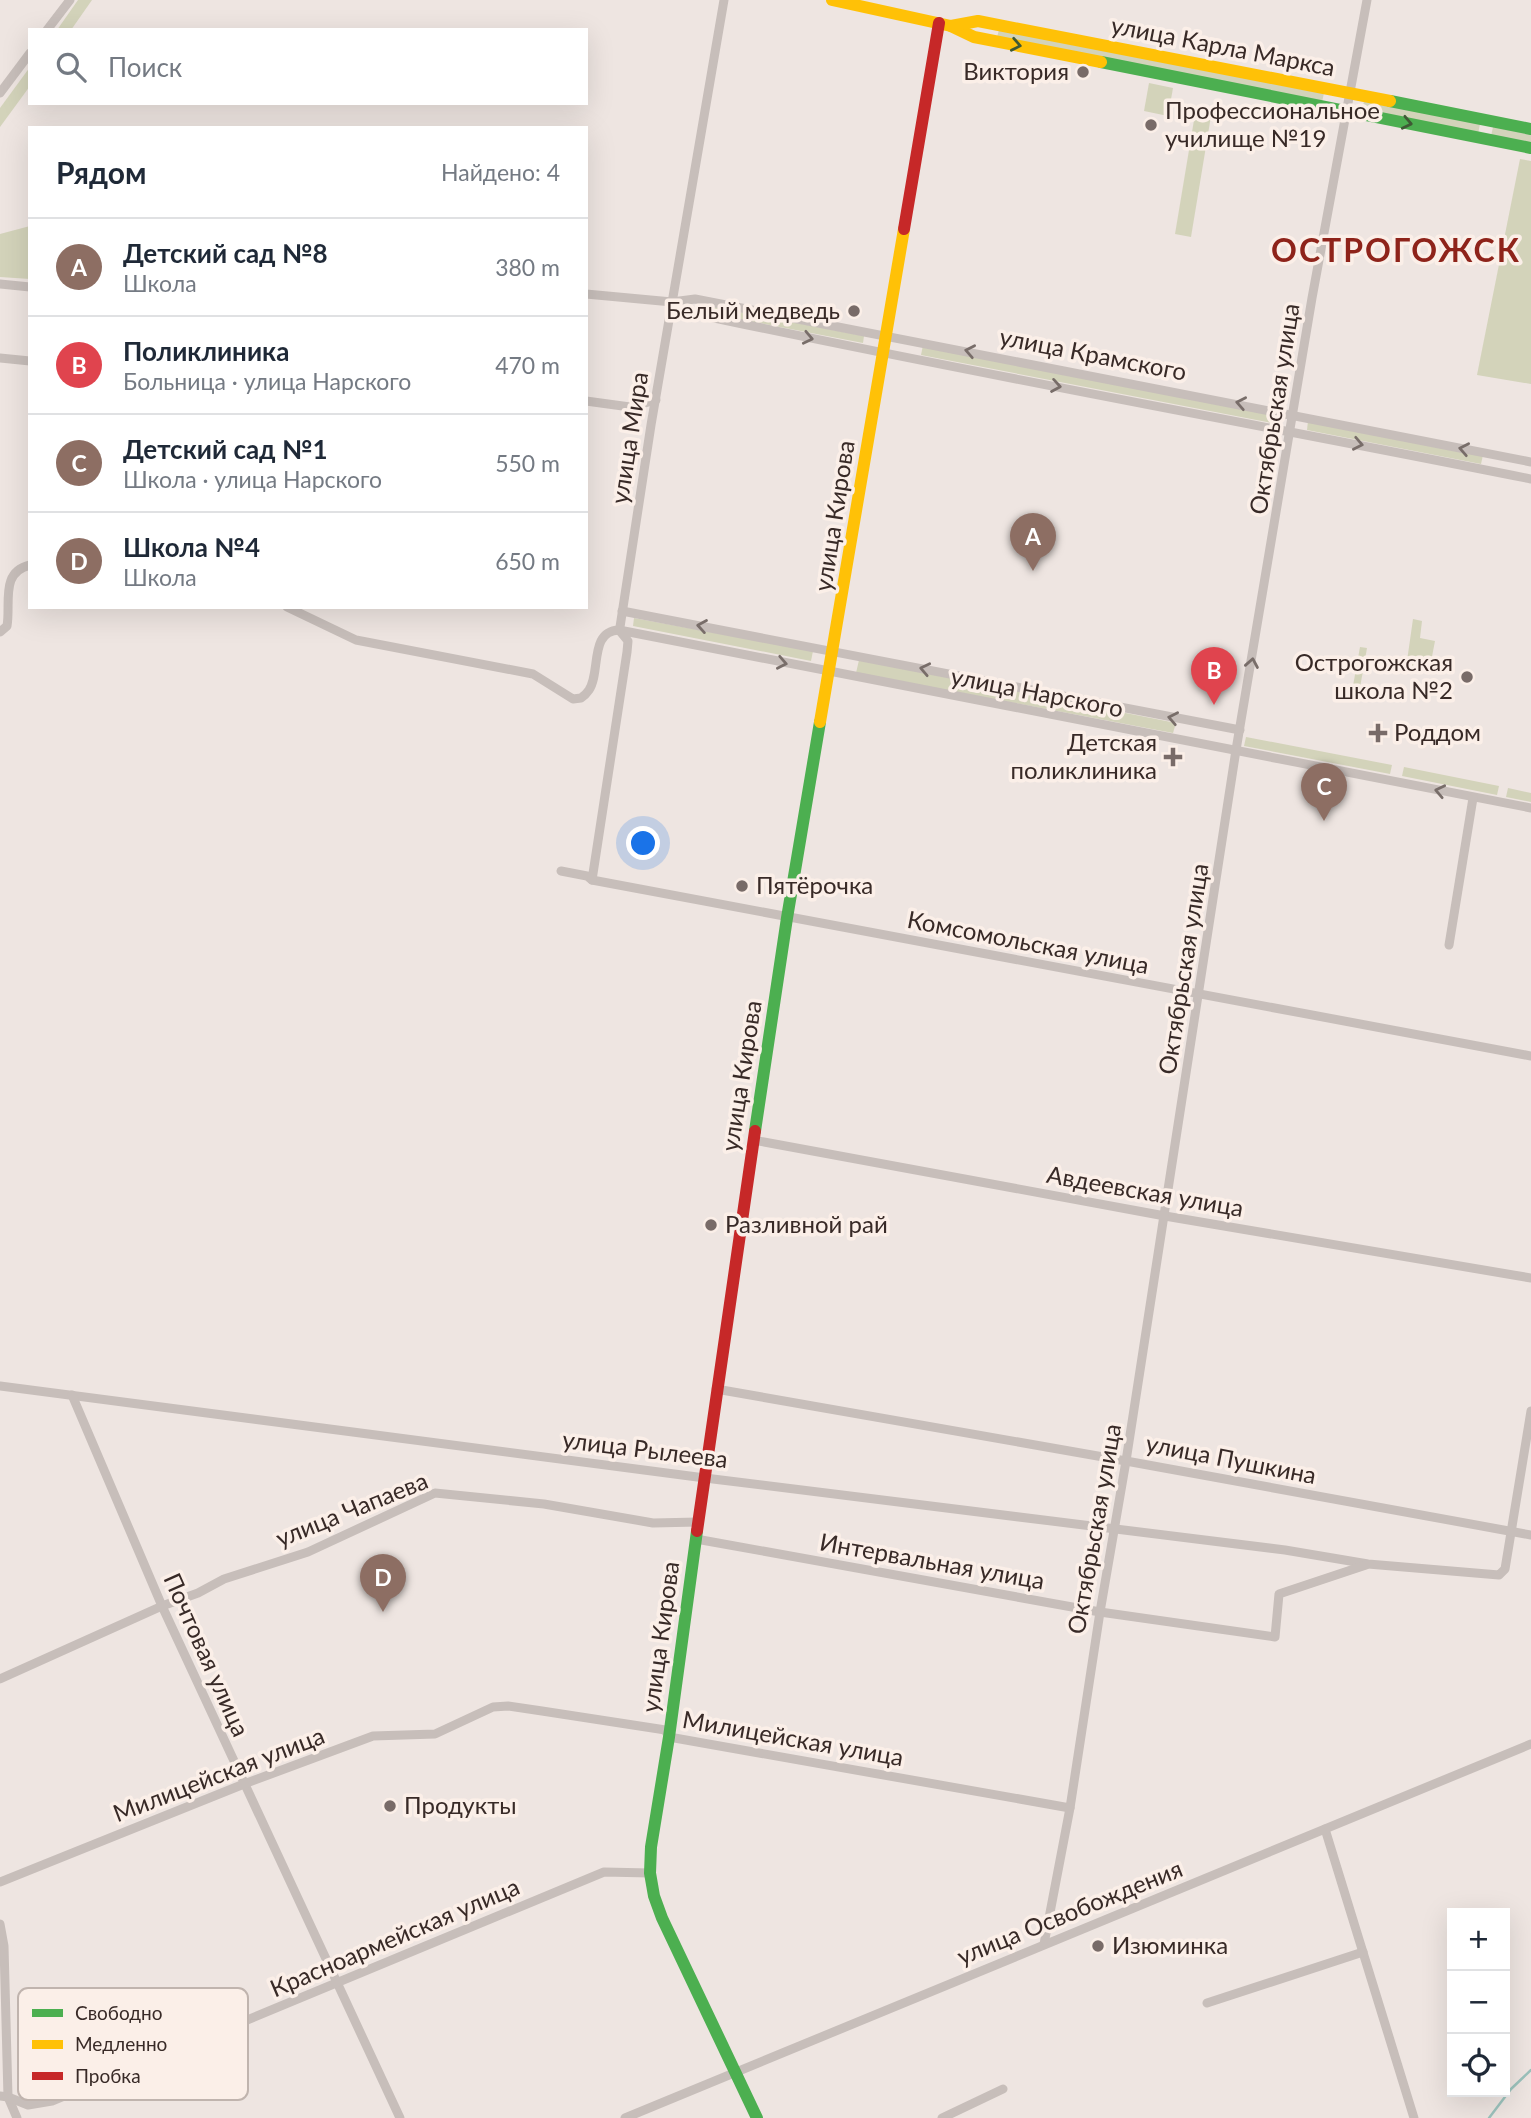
<!DOCTYPE html>
<html lang="ru">
<head>
<meta charset="utf-8">
<style>
  body { margin:0; font-family:Lato,sans-serif; background:#f6f6f7; color:#1f2937 }
  .controls { position:absolute; right:21px; bottom:21px; display:grid; overflow:hidden; border-radius:0px; box-shadow:0 7px 28px #0002 }
  .controls button { width:63px; height:63px; display:grid; place-items:center; padding:0; border:0; border-bottom:2px solid #e0e1e3; background:#fff; color:#1f2937; font:35px sans-serif }
  .you { position:absolute; left:644px; top:844px; width:24px; height:24px; margin:-18px; border:5px solid #fff; border-radius:50%; background:#1a73e8; box-shadow:0 0 0 10px #1a73e833 }
  .badge { display:grid; place-items:center; width:46px; height:46px; border-radius:50%; background:#786b68; color:#fff; font-size:23px; font-weight:700 }
  .pin { position:absolute; translate:-50% -58px; filter:drop-shadow(0 2px 4px #0008) }
  .pin::after { content:''; position:absolute; top:37px; width:24px; height:21px; background:inherit; clip-path:polygon(0 0,100% 0,50% 100%) }
  .list { margin:0; padding:0; list-style:none }
  h2 { display:flex; justify-content:space-between; align-items:center; height:91px; margin:0; padding:0 28px; font-size:30px }
  h2 small { font-size:23px; font-weight:400; color:#747a83 }
  .list li { display:grid; grid-template-columns:46px 1fr auto; gap:21px; align-items:center; box-sizing:border-box; height:98px; padding:0 28px; border-top:2px solid #e0e1e3 }
  .list b { display:block; font-size:26px; white-space:nowrap }
  .list p { margin:0; font-size:23px; white-space:nowrap; color:#747a83 }
  .list em { font-size:23px; font-style:normal; color:#747a83 }
  .icon { flex:none; width:38px; height:38px; fill:none; stroke:currentColor; stroke-width:2; stroke-linecap:round; stroke-linejoin:round }
  .map { position:relative; flex:none; width:1531px; height:2118px; overflow:hidden }
  .search { position:absolute; background:#fff; box-shadow:0 7px 28px #0002; left:28px; top:28px; width:560px; height:77px; display:flex; align-items:center; gap:18px; box-sizing:border-box; padding:0 24px; border-radius:0px; color:#747a83; font-size:26px }
  .panel { position:absolute; background:#fff; box-shadow:0 7px 28px #0002; left:28px; top:126px; width:560px; height:483px; border-radius:0px }
  .map>svg:first-child { display:block }
  .green { fill:#d3d3ba }
  .lines { fill:none; stroke-linecap:round; stroke-linejoin:round }
  .stream { stroke:#9bc2bc; stroke-width:2.5 }
  .street { stroke:#c7beba; stroke-width:9 }
  .fast { stroke:#4caf50; stroke-width:12 }
  .slow { stroke:#ffc107; stroke-width:12 }
  .jam { stroke:#c62828; stroke-width:12 }
  .oneway { stroke:#3f5935 }
  .oneway2 { stroke:#786d69 }
  .poi-dot { fill:#786b68; stroke:#fbefe8; stroke-width:2.5 }
  .labels { text-anchor:middle; stroke-width:7; stroke-linejoin:round; paint-order:stroke }
  .street-label { font-size:24px; fill:#382a27; stroke:#fbefe8 }
  .poi-label { font-size:24px; fill:#382a27; stroke:#fbefe8; text-anchor:start }
  .district-label { font-size:32px; font-weight:bold; letter-spacing:2px; fill:#8e231a; stroke:#fbefe8 }
  .key { fill:#fbefe8; stroke:#c0b4ae; stroke-width:2 }
  .key-label { font-size:19px; fill:#382a27 }
</style>
</head>
<body>
<div class="map">
<svg width="1531" height="2118" viewBox="0 0 1531 2118">
  <rect width="100%" height="100%" fill="#eee5e1"/>
  <g class="green">
    <path d="M 78,0 L 92,0 L 71,30 L 57,30 Z"/>
    <path d="M 999,30 L 1324,93 L 1322,102 L 997,37 Z"/>
    <path d="M 30,67 L 30,86 L 0,127 L 0,108 Z"/>
    <path d="M 1149,83 L 1173,88 L 1168,116 L 1144,111 Z"/>
    <path d="M 1364,101 L 1480,124 L 1478,134 L 1362,111 Z"/>
    <path d="M 1195,114 L 1211,116 L 1191,237 L 1175,234 Z"/>
    <path d="M 1493,127 L 1531,134 L 1531,144 L 1491,136 Z"/>
    <path d="M 1520,159 L 1531,161 L 1531,384 L 1477,375 Z"/>
    <path d="M 30,226 L 30,279 L 0,277 L 0,234 Z"/>
    <path d="M 704,305 L 864,336 L 863,343 L 703,312 Z"/>
    <path d="M 923,345 L 1279,415 L 1277,424 L 921,355 Z"/>
    <path d="M 1308,421 L 1483,455 L 1481,464 L 1307,430 Z"/>
    <path d="M 634,618 L 813,651 L 811,661 L 633,626 Z"/>
    <path d="M 1413,619 L 1422,621 L 1420,638 L 1435,641 L 1429,672 L 1406,668 Z"/>
    <path d="M 1360,647 L 1367,648 L 1358,699 L 1351,697 Z"/>
    <path d="M 859,660 L 1176,723 L 1173,733 L 856,673 Z"/>
    <path d="M 1246,737 L 1392,765 L 1390,774 L 1244,746 Z"/>
    <path d="M 1404,767 L 1499,786 L 1497,795 L 1402,776 Z"/>
    <path d="M 1508,788 L 1531,793 L 1531,802 L 1506,797 Z"/>
  </g>
  <g class="lines">
    <path class="stream" d="M 1489,2118 L 1511,2089 L 1531,2070"/>
    <g class="street">
      <path d="M 47,30 L 70,0"/>
      <path d="M 0,93 L 30,53"/>
      <path d="M 0,284 L 30,287"/>
      <path d="M 586,294 L 672,302 L 695,299 L 1531,462"/>
      <path d="M 672,302 L 691,313 C 970,373 1251,423 1531,479"/>
      <path d="M 0,358 L 30,361"/>
      <path d="M 586,401 L 630,407 L 656,400"/>
      <path d="M 287,607 L 356,640 L 533,674 L 573,699 L 581,698 C 584,696 587,693 589,690 C 601,672 589,631 619,630 L 1531,808"/>
      <path d="M 622,611 C 829,649 1034,691 1240,730"/>
      <path d="M 0,632 L 7,626 C 11,603 0,572 30,565"/>
      <path d="M 561,871 L 587,876 L 592,880 L 1531,1056"/>
      <path d="M 592,880 L 627,652 L 628,641 L 619,630 L 620,627 L 651,425 L 724,0"/>
      <path d="M 1449,945 L 1473,798"/>
      <path d="M 753,1140 L 1165,1216 L 1531,1278"/>
      <path d="M 0,1386 L 705,1478 L 1285,1550 L 1368,1564 L 1499,1575 L 1505,1569 L 1531,1411"/>
      <path d="M 716,1389 L 1126,1461 L 1531,1535"/>
      <path d="M 72,1395 L 162,1606 L 400,2118"/>
      <path d="M 696,1539 L 1100,1612 L 1275,1637 L 1279,1594 L 1366,1565"/>
      <path d="M 0,1679 L 162,1606 L 198,1593 L 224,1579 L 308,1552 L 435,1493 L 544,1504 L 653,1523 L 698,1522"/>
      <path d="M 1325,1829 L 1414,2118"/>
      <path d="M 0,1882 L 244,1784 L 373,1736 L 435,1734 L 493,1707 L 508,1706 L 542,1711 L 659,1729 L 665,1730 L 669,1737 L 1070,1808"/>
      <path d="M 0,1924 L 4,1946 L 8,2097 L 17,2118"/>
      <path d="M 1044,1944 L 1070,1808 L 1100,1612 L 1126,1461 L 1236,750 L 1312,298 L 1367,0"/>
      <path d="M 1207,2003 L 1363,1952"/>
      <path d="M 0,2096 L 8,2097 L 28,2105 L 52,2101 L 604,1872 L 650,1873"/>
      <path d="M 625,2118 L 1531,1744"/>
      <path d="M 942,2118 L 1003,2089"/>
    </g>
    <g class="fast">
      <path d="M 1101,62 L 1531,148"/>
      <path d="M 1390,101 L 1531,129"/>
      <path d="M 755,1131 L 787,918 L 820,722"/>
      <path d="M 697,1531 L 669,1737 L 651,1847 L 650,1873 L 654,1896 L 662,1918 L 757,2118"/>
    </g>
    <g class="slow">
      <path d="M 832,0 L 951,26 L 974,37 L 1101,62"/>
      <path d="M 951,26 L 978,21 L 1390,101"/>
      <path d="M 820,722 L 904,229"/>
    </g>
    <g class="jam">
      <path d="M 904,229 L 939,23"/>
      <path d="M 697,1531 L 755,1131"/>
    </g>
  </g>
  <defs><path id="oneway-chevron" d="M-2-3.5L2.5 0L-2 3.5" fill="none" stroke-width="1.6" stroke-linecap="round" stroke-linejoin="round" transform="scale(1.75)"/></defs>
  <g class="oneway">
    <use href="#oneway-chevron" transform="translate(1016 45) rotate(11)"/>
    <use href="#oneway-chevron" transform="translate(1407 123) rotate(12)"/>
  </g>
  <g class="oneway2">
    <use href="#oneway-chevron" transform="translate(808 338) rotate(12)"/>
    <use href="#oneway-chevron" transform="translate(970 351) rotate(-169)"/>
    <use href="#oneway-chevron" transform="translate(1056 386) rotate(10)"/>
    <use href="#oneway-chevron" transform="translate(1241 403) rotate(-169)"/>
    <use href="#oneway-chevron" transform="translate(1358 444) rotate(11)"/>
    <use href="#oneway-chevron" transform="translate(1464 449) rotate(-169)"/>
    <use href="#oneway-chevron" transform="translate(702 626) rotate(-170)"/>
    <use href="#oneway-chevron" transform="translate(782 663) rotate(11)"/>
    <use href="#oneway-chevron" transform="translate(1252 663) rotate(-80)"/>
    <use href="#oneway-chevron" transform="translate(925 669) rotate(-168)"/>
    <use href="#oneway-chevron" transform="translate(1173 718) rotate(-169)"/>
    <use href="#oneway-chevron" transform="translate(1440 791) rotate(-168)"/>
  </g>
  <g class="poi-dot">
    <circle cx="1083" cy="72" r="7"/>
    <circle cx="1151" cy="125" r="7"/>
    <circle cx="854" cy="311" r="7"/>
    <circle cx="1467" cy="677" r="7"/>
    <path d="M1374.5 722.5h7v7h7v7h-7v7h-7v-7h-7v-7h7z"/>
    <path d="M1169.5 746.5h7v7h7v7h-7v7h-7v-7h-7v-7h7z"/>
    <circle cx="742" cy="886" r="7"/>
    <circle cx="711" cy="1225" r="7"/>
    <circle cx="390" cy="1806" r="7"/>
    <circle cx="1098" cy="1946" r="7"/>
  </g>
  <g class="labels">
    <g class="street-label">
      <text transform="translate(1223 47) rotate(11)" y="8">улица Карла Маркса</text>
      <text transform="translate(1093 355) rotate(11)" y="8">улица Крамского</text>
      <text transform="translate(1275 409) rotate(-81)" y="8">Октябрьская улица</text>
      <text transform="translate(630 438) rotate(-81)" y="8">улица Мира</text>
      <text transform="translate(835 516) rotate(-81)" y="8">улица Кирова</text>
      <text transform="translate(1037 693) rotate(11)" y="8">улица Нарского</text>
      <text transform="translate(1028 943) rotate(11)" y="8">Комсомольская улица</text>
      <text transform="translate(1184 969) rotate(-81)" y="8">Октябрьская улица</text>
      <text transform="translate(742 1076) rotate(-81)" y="8">улица Кирова</text>
      <text transform="translate(1145 1192) rotate(10)" y="8">Авдеевская улица</text>
      <text transform="translate(645 1450) rotate(7)" y="8">улица Рылеева</text>
      <text transform="translate(1231 1460) rotate(11)" y="8">улица Пушкина</text>
      <text transform="translate(352 1510) rotate(-22)" y="8">улица Чапаева</text>
      <text transform="translate(1095 1529) rotate(-80)" y="8">Октябрьская улица</text>
      <text transform="translate(932 1562) rotate(10)" y="8">Интервальная улица</text>
      <text transform="translate(661 1637) rotate(-82)" y="8">улица Кирова</text>
      <text transform="translate(206 1655) rotate(66)" y="8">Почтовая улица</text>
      <text transform="translate(793 1739) rotate(10)" y="8">Милицейская улица</text>
      <text transform="translate(219 1775) rotate(-21)" y="8">Милицейская улица</text>
      <text transform="translate(1070 1913) rotate(-22)" y="8">улица Освобождения</text>
      <text transform="translate(395 1938) rotate(-23)" y="8">Красноармейская улица</text>
    </g>
    <g class="poi-label">
      <text x="1069" y="80" text-anchor="end">Виктория</text>
      <text x="1165" y="119">Профессиональное<tspan x="1165" dy="28">училище №19</tspan></text>
      <text x="840" y="319" text-anchor="end">Белый медведь</text>
      <text x="1453" y="671" text-anchor="end">Острогожская<tspan x="1453" dy="28">школа №2</tspan></text>
      <text x="1394" y="741">Роддом</text>
      <text x="1157" y="751" text-anchor="end">Детская<tspan x="1157" dy="28">поликлиника</tspan></text>
      <text x="756" y="894">Пятёрочка</text>
      <text x="725" y="1233">Разливной рай</text>
      <text x="404" y="1814">Продукты</text>
      <text x="1112" y="1954">Изюминка</text>
    </g>
    <g class="district-label">
      <text x="1396" y="262">ОСТРОГОЖСК</text>
    </g>
  </g>
  <rect x="18" y="1988" width="230" height="112" rx="10" class="key"/>
  <rect x="32" y="2009" width="31" height="8" fill="#4caf50"/>
  <rect x="32" y="2040" width="31" height="9" fill="#ffc107"/>
  <rect x="32" y="2072" width="31" height="8" fill="#c62828"/>
  <g class="key-label">
    <text x="75" y="2020">Свободно</text>
    <text x="75" y="2051">Медленно</text>
    <text x="75" y="2083">Пробка</text>
  </g>
</svg>
<div class="controls">
<button>+</button>
<button>−</button>
<button><svg class="icon" aria-label="locate" viewBox="0 0 24 24"><circle cx="12" cy="12" r="6"/><path d="M12 2v4M12 18v4M2 12h4M18 12h4"/></svg></button>
</div>
<div class="you"></div>
<div class="pin badge" style="left:1033px;top:571px;background:#8d6e63">A</div>
<div class="pin badge" style="left:1214px;top:705px;background:#e0444e">B</div>
<div class="pin badge" style="left:1324px;top:821px;background:#8d6e63">C</div>
<div class="pin badge" style="left:383px;top:1612px;background:#8d6e63">D</div>
<div class="search"><svg class="icon" aria-label="search" viewBox="0 0 24 24"><circle cx="10" cy="10" r="6"/><path d="M15 15l6 6"/></svg>Поиск</div>
<section class="panel">
<h2>Рядом<small>Найдено: 4</small></h2>
<ul class="list">
<li><span class="badge" style="background:#8d6e63">A</span><div><b>Детский сад №8</b><p>Школа</p></div><em>380 m</em></li>
<li><span class="badge" style="background:#e0444e">B</span><div><b>Поликлиника</b><p>Больница · улица Нарского</p></div><em>470 m</em></li>
<li><span class="badge" style="background:#8d6e63">C</span><div><b>Детский сад №1</b><p>Школа · улица Нарского</p></div><em>550 m</em></li>
<li><span class="badge" style="background:#8d6e63">D</span><div><b>Школа №4</b><p>Школа</p></div><em>650 m</em></li>
</ul>
</section>
</div>
</body>
</html>
